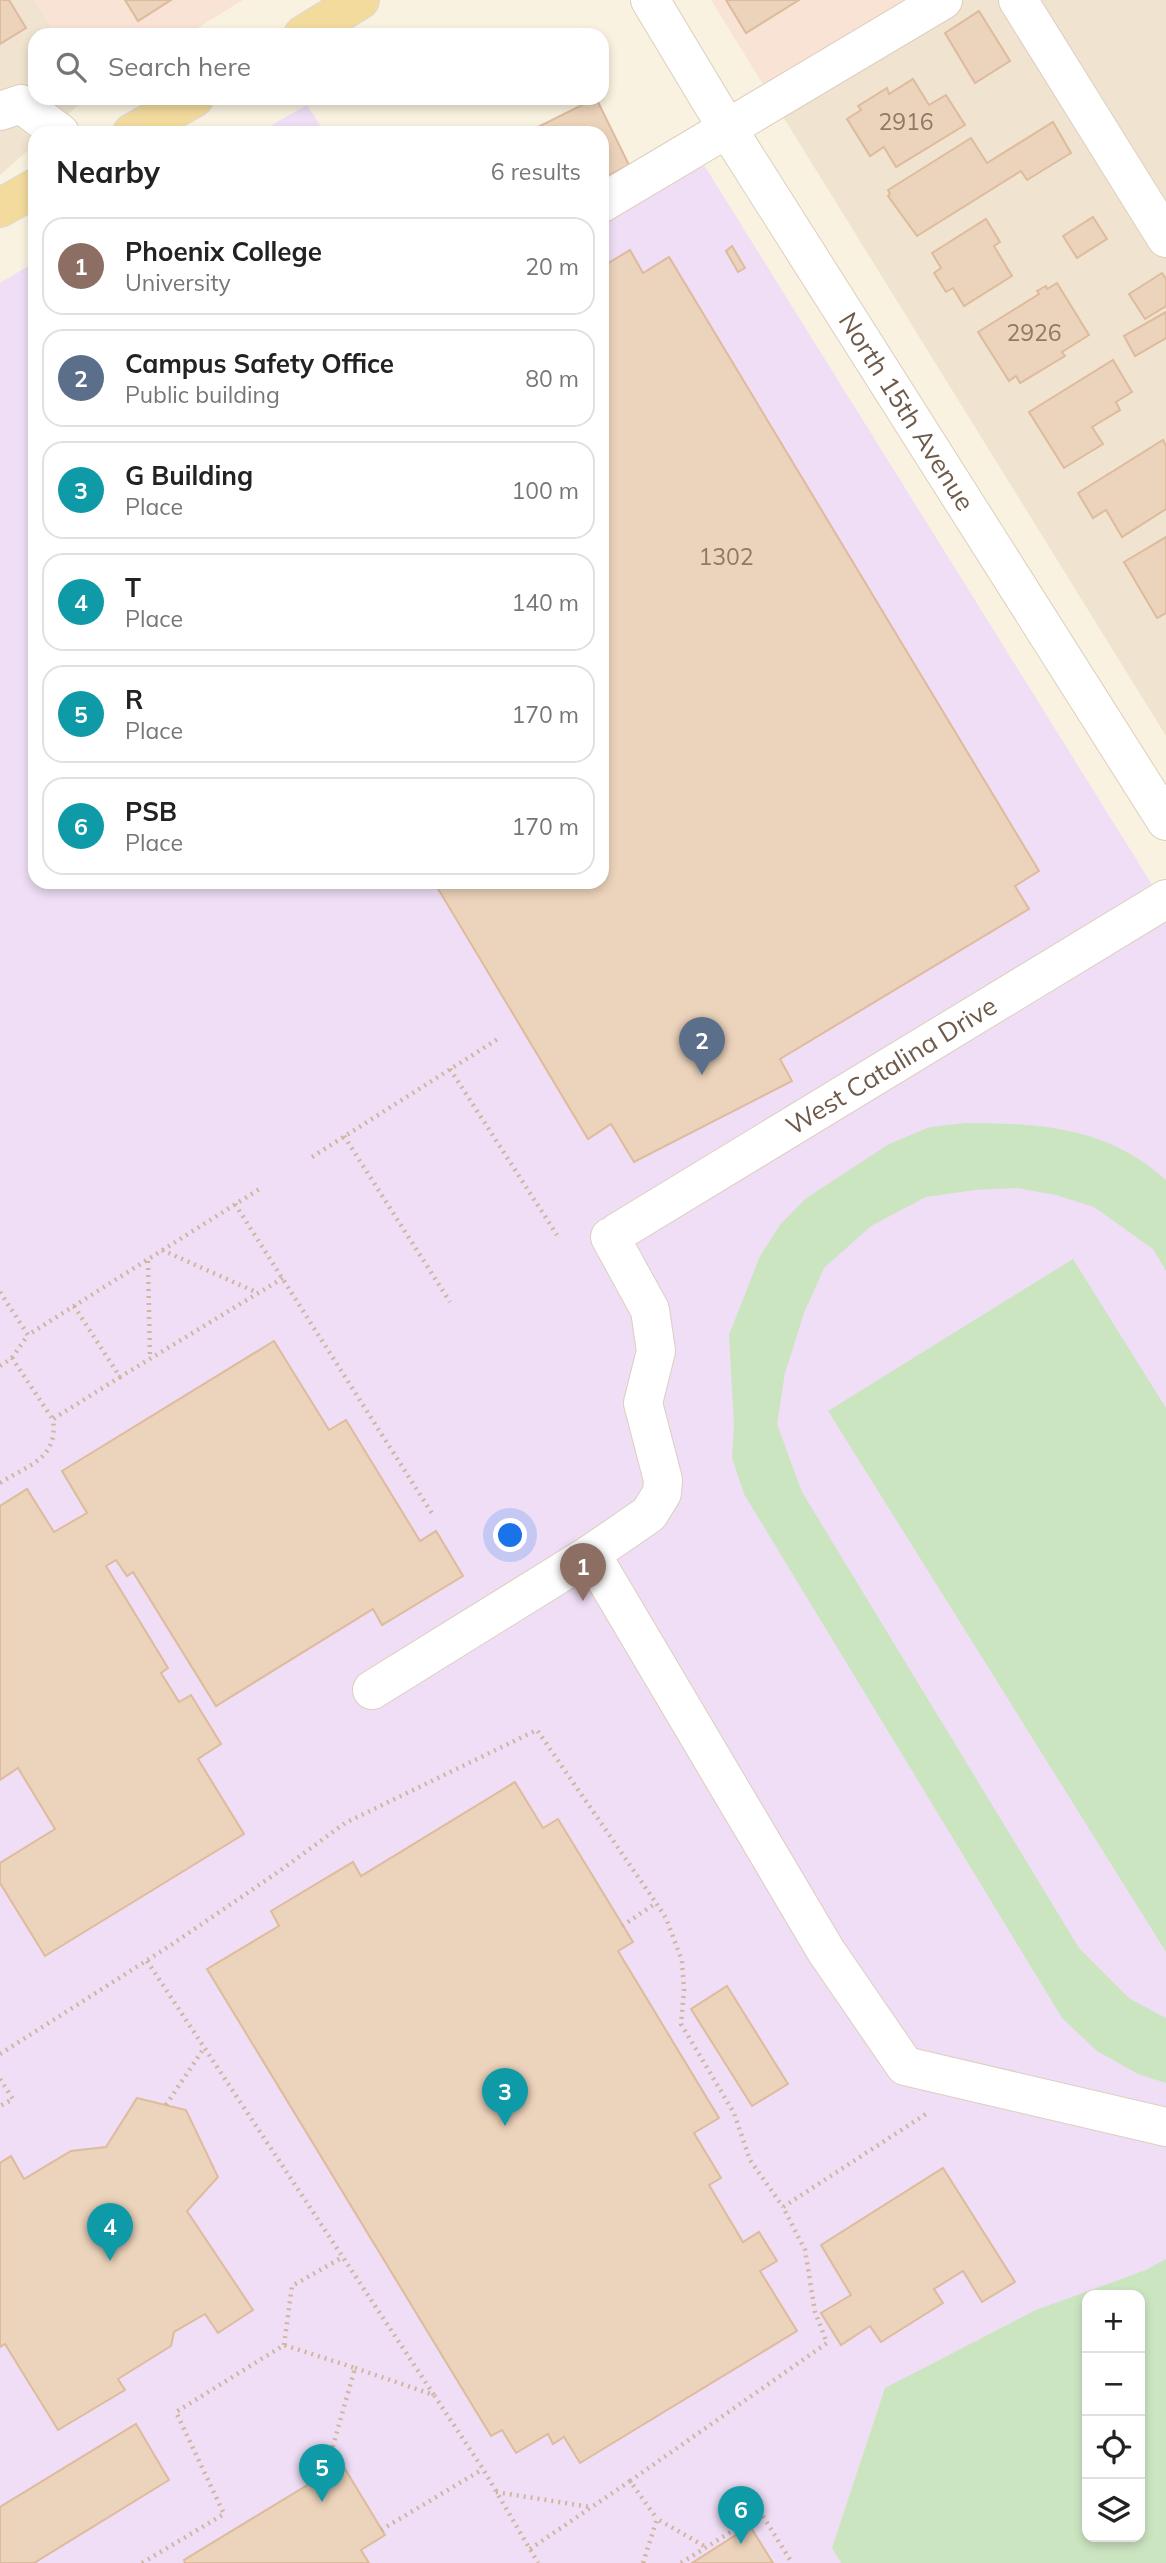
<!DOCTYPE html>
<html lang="en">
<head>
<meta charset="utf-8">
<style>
  body { margin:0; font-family:Mulish,sans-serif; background:#f6f6f6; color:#222 }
  .controls { position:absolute; right:21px; bottom:21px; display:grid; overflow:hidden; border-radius:14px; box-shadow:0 4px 10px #0003 }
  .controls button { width:63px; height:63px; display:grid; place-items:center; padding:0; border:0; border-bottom:2px solid #e0e0e0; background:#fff; color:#222; font:35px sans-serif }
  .you { position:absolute; left:511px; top:1536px; width:24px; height:24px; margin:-18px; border:5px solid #fff; border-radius:50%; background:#1a73e8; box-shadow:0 0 0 10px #1a73e833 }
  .badge { display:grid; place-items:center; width:46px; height:46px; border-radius:50%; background:#0b8043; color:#fff; font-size:23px; font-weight:700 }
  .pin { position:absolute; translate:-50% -58px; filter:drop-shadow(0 2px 4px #0008) }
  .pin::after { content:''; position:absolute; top:37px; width:24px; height:21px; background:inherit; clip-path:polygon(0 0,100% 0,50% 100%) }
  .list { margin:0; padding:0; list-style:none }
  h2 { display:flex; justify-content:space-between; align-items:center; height:91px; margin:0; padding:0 28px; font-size:30px }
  h2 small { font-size:23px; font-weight:400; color:#767676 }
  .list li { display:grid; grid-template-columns:46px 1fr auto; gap:21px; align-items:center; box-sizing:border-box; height:98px; margin:0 14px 14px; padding:0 14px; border:2px solid #e0e0e0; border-radius:21px }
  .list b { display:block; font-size:26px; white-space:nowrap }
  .list p { margin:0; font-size:23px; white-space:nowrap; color:#767676 }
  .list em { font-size:23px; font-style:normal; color:#767676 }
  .icon { flex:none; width:38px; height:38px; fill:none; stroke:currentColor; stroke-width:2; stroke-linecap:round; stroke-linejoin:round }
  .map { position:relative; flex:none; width:1166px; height:2563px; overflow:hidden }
  .search { position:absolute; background:#fff; box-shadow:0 4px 10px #0003; left:28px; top:28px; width:581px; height:77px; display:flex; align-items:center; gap:18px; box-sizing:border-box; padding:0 24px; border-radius:21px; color:#767676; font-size:26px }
  .panel { position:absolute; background:#fff; box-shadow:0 4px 10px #0003; left:28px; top:126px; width:581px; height:763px; border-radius:21px }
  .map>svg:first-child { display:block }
  .residential { fill:#f0e4d0 }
  .commercial { fill:#f9e3d5 }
  .education { fill:#efdef5; fill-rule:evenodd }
  .green { fill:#cce5c1; fill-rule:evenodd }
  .building { fill:#ecd3bb; stroke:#ddbb9d; stroke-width:2 }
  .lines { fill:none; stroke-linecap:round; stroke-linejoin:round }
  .minor-casing { stroke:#dccfbd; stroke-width:40 }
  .major-casing { stroke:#dcd7d4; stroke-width:40 }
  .path { stroke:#d0b69f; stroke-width:4.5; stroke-dasharray:2 5; stroke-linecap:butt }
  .minor { stroke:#fff; stroke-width:38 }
  .major { stroke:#f3db9e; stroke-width:38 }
  .labels { text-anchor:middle; stroke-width:7; stroke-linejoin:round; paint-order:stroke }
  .number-label { font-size:23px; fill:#8e7866 }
  .street-label { font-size:26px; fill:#6e5a4a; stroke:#fdf6e6 }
</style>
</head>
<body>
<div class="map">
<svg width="1166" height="2563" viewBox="0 0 1166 2563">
  <rect width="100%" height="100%" fill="#f9f2e0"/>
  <g class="residential">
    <path d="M 0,0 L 35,0 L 56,35 L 35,35 L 35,98 L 86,98 L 47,133 L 35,133 L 35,144 L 0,175 Z"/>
    <path d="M 956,0 L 1166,0 L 1166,736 L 777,107 Z"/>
  </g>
  <g class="commercial">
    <path d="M 35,0 L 243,0 L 186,35 L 56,35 Z"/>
    <path d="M 711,0 L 956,0 L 777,107 Z"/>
  </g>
  <g class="education">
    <path d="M 307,105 L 325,133 L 258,133 Z"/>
    <path d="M 704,165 L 1166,907 L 1166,2563 L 0,2563 L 0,283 L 35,262 L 35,882 L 602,882 L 602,226 ZM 1087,2295 L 1140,2295 L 1140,2537 L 1087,2537 Z"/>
  </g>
  <g class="green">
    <path d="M 966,1123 C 1041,1123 1108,1127 1166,1180 L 1166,1271 L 1153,1249 L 1094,1207 L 1056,1195 L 1017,1188 L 975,1190 L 926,1197 L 871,1226 L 824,1268 L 804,1313 L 785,1373 L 777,1424 L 802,1492 L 1079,1948 L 1130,1999 L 1166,2018 L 1166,2083 L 1138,2074 L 1097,2051 L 1062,2018 L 744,1494 L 732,1458 L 734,1425 L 729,1335 L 760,1256 L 780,1225 L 805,1199 L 889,1144 L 930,1127 Z"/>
    <path d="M 1073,1259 L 1166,1408 L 1166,1952 L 828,1411 Z"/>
    <path d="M 1166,2259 L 1166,2563 L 841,2563 L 832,2548 L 885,2388 L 1036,2310 L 1146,2270 ZM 1140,2295 L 1140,2537 L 1087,2537 L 1087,2295 Z"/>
  </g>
  <g class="building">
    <path d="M 0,0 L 9,0 L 26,28 L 0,44 Z"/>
    <path d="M 125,0 L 171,0 L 138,21 Z"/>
    <path d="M 726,0 L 799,0 L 746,33 Z"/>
    <path d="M 979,11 L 1010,61 L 975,83 L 945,33 Z"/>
    <path d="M 913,79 L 929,105 L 946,95 L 965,125 L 896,167 L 884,147 L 870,156 L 847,119 L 861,110 L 858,106 L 887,88 L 889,94 Z"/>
    <path d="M 596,98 L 629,165 L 602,179 L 602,133 L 526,133 Z"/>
    <path d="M 1053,122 L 1071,153 L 1027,180 L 1021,171 L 917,236 L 888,196 L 890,194 L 888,190 L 971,138 L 987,163 Z"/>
    <path d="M 1093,217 L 1107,239 L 1077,258 L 1063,236 Z"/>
    <path d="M 986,219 L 1000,242 L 994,246 L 1012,276 L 964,306 L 953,288 L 946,292 L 934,273 L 941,268 L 932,253 Z"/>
    <path d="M 732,246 L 745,268 L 738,272 L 726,251 Z"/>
    <path d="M 630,250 L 643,273 L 669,257 L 1039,871 L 1015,886 L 1029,909 L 780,1059 L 792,1081 L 634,1162 L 611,1124 L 588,1139 L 434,882 L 602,882 L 602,267 Z"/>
    <path d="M 1162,273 L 1166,279 L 1166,306 L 1145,319 L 1129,294 Z"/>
    <path d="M 1057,283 L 1089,335 L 1062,352 L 1065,356 L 1020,383 L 1016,376 L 1009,381 L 978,332 L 1039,294 L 1037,291 L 1046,286 L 1047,289 Z"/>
    <path d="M 1166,312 L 1166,338 L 1135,356 L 1124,336 Z"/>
    <path d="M 1113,360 L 1132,392 L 1116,402 L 1120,410 L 1092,427 L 1103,444 L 1064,468 L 1029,412 Z"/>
    <path d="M 1163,440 L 1166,446 L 1166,509 L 1122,537 L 1106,510 L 1093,518 L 1078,493 Z"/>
    <path d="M 1166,537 L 1166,613 L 1157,618 L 1124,562 Z"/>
    <path d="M 274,1341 L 329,1430 L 346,1420 L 420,1541 L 436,1531 L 463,1576 L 382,1625 L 373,1609 L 216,1706 L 133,1572 L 127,1576 L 116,1560 L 106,1566 L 168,1668 L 161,1673 L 179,1702 L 191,1695 L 221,1744 L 198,1759 L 244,1834 L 45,1956 L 0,1883 L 0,1863 L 55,1829 L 18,1768 L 0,1780 L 0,1506 L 27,1489 L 54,1532 L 87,1513 L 62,1471 Z"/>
    <path d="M 515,1782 L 543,1828 L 558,1819 L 633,1942 L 618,1951 L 719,2118 L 694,2133 L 721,2178 L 709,2185 L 743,2242 L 759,2232 L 777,2261 L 760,2271 L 797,2331 L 580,2463 L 564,2437 L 553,2444 L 548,2434 L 516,2453 L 502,2430 L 491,2436 L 207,1969 L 279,1926 L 271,1911 L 353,1862 L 361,1876 Z"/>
    <path d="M 727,1986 L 788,2084 L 752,2106 L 691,2009 Z"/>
    <path d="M 137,2098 L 186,2110 L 218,2177 L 187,2211 L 253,2310 L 218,2333 L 205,2314 L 174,2332 L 171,2346 L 118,2379 L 125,2390 L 58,2430 L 5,2344 L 0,2347 L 0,2163 L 11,2156 L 24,2179 L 71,2151 L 106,2147 Z"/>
    <path d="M 943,2168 L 1015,2282 L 982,2302 L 963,2271 L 934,2289 L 943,2303 L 881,2342 L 870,2326 L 841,2345 L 821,2313 L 851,2295 L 821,2245 Z"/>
    <path d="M 136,2424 L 169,2480 L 34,2563 L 0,2563 L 0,2507 Z"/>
    <path d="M 342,2464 L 385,2535 L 361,2550 L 369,2563 L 185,2563 L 184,2560 Z"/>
    <path d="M 750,2526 L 773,2563 L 692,2563 Z"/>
  </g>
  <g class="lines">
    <defs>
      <g id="minor">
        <path id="s1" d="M 650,0 L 727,128 L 1166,821"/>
        <path d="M 1018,0 L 1166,238"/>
        <path d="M 0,111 L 21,104 L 60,133"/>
        <path d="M 602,203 L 943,0"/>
        <path id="s2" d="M 618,1232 L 1166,899"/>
        <path d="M 610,1237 L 650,1310 L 656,1351 L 643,1403 L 663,1480 L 662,1493 L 649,1514 L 591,1554 L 826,1951 L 905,2066 L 1166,2127"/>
        <path d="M 372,1690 L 591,1554"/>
      </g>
      <g id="major">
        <path d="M 303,35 L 360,0"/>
        <path d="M 132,133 L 194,98"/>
        <path d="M 0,208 L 35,188"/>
      </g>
    </defs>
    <use href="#minor" class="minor-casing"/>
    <use href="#major" class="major-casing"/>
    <g class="path">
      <path d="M 450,1069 L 557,1235"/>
      <path d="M 344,1136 L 450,1302"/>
      <path d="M 312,1157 L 501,1037"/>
      <path d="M 235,1204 L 433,1515"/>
      <path d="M 162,1250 L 258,1293"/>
      <path d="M 148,1261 L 150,1359"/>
      <path d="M 0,1292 L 28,1335 L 261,1188"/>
      <path d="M 74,1306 L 120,1377 L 283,1278"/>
      <path d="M 12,1358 L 28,1335"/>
      <path d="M 0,1366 L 12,1358 L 52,1418"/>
      <path d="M 0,1483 C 30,1464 58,1459 53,1419 L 120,1377"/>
      <path d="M 622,1926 L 656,1903 L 666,1918 L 682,1961 L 684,1990 L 681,2024 L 734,2113 L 750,2160 L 783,2207"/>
      <path d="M 147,1961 L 434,2395"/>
      <path d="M 0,2054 L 171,1945 L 281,1870 L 345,1823 L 537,1730 L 656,1903"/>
      <path d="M 0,2079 L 13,2099 L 0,2106"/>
      <path d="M 166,2105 L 204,2048"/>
      <path d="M 284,2345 L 292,2286 L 343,2257"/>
      <path d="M 355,2368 L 434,2395 L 483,2469 L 538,2563"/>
      <path d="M 630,2481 L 827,2343 L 815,2312 L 805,2250 L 783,2207 L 929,2112"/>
      <path d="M 496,2492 L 590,2507"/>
      <path d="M 381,2530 L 483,2469"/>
      <path d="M 530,2549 L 630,2481 L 657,2519"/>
      <path d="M 142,2563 L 224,2514 L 176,2412 L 284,2345 L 355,2368 L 325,2474"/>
      <path d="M 643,2563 L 657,2519 L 706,2547"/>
      <path d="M 681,2563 L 761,2513 L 792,2563"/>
    </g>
    <use href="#minor" class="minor"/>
    <use href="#major" class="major"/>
  </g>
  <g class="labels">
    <g class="number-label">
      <text x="906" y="130">2916</text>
      <text x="1034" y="341">2926</text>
      <text x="726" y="565">1302</text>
    </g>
    <g class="street-label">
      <text dy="9" stroke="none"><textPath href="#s1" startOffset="485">North 15th Avenue</textPath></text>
      <text dy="9" stroke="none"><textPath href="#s2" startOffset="320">West Catalina Drive</textPath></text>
    </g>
  </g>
</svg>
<div class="controls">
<button>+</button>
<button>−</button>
<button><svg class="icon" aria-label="locate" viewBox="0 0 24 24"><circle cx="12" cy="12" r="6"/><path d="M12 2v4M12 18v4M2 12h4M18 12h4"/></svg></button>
<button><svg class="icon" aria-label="layers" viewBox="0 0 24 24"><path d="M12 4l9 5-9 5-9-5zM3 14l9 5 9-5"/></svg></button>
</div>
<div class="you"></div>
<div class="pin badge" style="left:583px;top:1601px;background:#8d6e63">1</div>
<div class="pin badge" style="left:702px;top:1075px;background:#5c6f8a">2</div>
<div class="pin badge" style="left:505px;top:2126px;background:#0f9aa8">3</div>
<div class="pin badge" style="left:110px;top:2261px;background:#0f9aa8">4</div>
<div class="pin badge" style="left:322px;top:2502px;background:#0f9aa8">5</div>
<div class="pin badge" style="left:741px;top:2544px;background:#0f9aa8">6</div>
<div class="search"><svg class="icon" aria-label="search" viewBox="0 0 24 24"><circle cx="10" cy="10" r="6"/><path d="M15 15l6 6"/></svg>Search here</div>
<section class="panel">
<h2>Nearby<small>6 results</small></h2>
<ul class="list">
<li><span class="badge" style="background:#8d6e63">1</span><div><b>Phoenix College</b><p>University</p></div><em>20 m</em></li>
<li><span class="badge" style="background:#5c6f8a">2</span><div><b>Campus Safety Office</b><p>Public building</p></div><em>80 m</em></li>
<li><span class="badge" style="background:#0f9aa8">3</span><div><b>G Building</b><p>Place</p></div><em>100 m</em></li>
<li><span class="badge" style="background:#0f9aa8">4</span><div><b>T</b><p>Place</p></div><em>140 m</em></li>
<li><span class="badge" style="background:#0f9aa8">5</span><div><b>R</b><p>Place</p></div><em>170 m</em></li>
<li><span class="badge" style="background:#0f9aa8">6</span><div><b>PSB</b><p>Place</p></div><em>170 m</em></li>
</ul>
</section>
</div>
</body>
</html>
